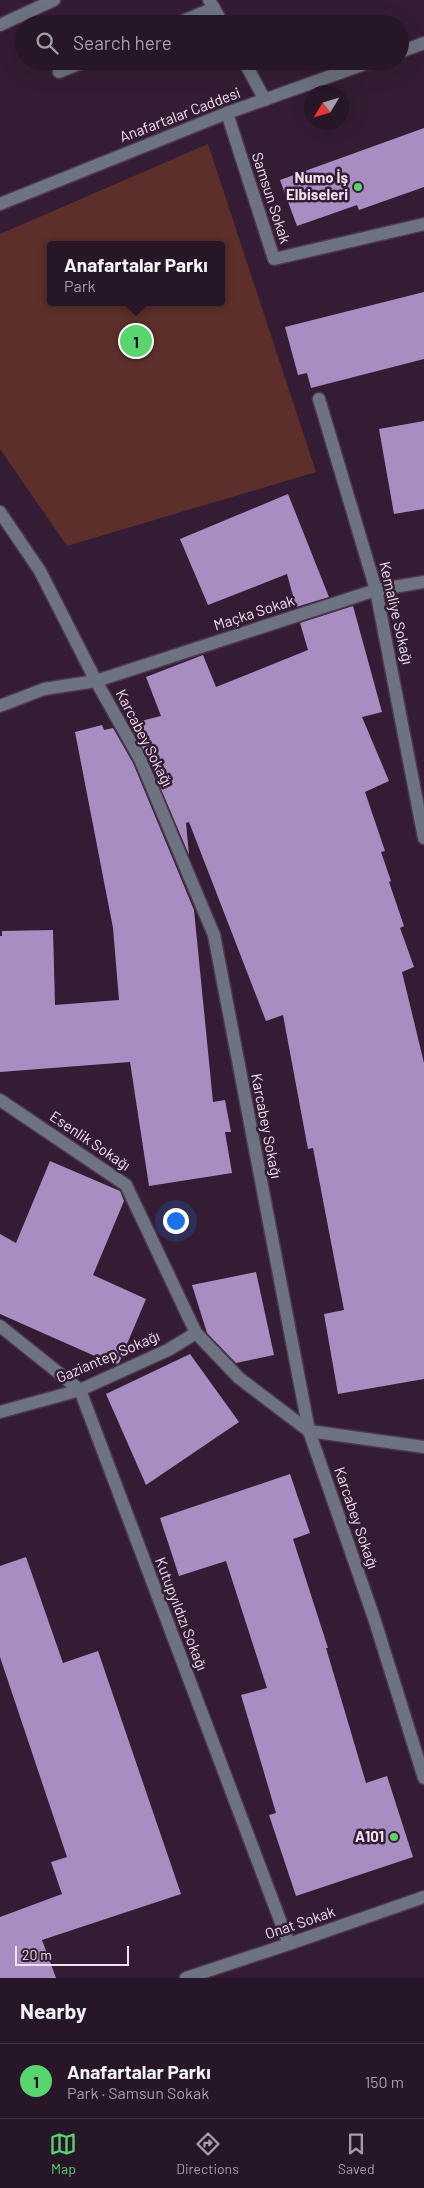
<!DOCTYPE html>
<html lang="en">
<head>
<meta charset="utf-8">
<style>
  body { margin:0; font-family:Barlow,sans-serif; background:#332333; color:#f1f3f6 }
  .compass { position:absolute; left:304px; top:85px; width:45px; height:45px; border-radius:50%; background:#271627; box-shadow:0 5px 20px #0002; rotate:232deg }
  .scale { position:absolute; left:15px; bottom:12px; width:114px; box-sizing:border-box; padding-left:5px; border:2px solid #f0e1f0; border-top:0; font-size:14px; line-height:18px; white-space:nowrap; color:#f0e1f0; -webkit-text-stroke:4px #341d34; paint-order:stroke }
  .you { position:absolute; left:175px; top:1220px; width:18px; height:18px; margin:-12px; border:4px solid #fff; border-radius:50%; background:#1a73e8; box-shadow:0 0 0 8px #1a73e833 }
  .badge { display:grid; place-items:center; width:32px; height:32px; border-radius:50%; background:#59d56f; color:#111; font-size:16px; font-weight:700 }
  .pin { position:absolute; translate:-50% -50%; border:2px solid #fff; box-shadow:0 1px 5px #0006 }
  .popup { position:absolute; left:47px; top:241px; width:178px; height:65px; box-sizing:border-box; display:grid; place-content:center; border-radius:5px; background:#271627; filter:drop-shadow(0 1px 4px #0005); font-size:16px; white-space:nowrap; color:#a49fa7 }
  .popup b { font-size:19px; color:#f1f3f6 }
  .popup::after { content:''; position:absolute; left:50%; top:100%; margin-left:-10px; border:10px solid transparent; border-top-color:#271627 }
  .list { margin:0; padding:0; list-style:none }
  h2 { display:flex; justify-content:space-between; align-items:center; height:65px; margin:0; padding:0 20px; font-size:21px }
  h2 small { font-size:16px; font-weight:400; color:#a49fa7 }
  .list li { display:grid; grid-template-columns:32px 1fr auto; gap:15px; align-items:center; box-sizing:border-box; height:75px; padding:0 20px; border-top:1px solid #433544 }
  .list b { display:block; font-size:19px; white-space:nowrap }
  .list p { margin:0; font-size:16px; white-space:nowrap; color:#a49fa7 }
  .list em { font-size:16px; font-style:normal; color:#a49fa7 }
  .icon { flex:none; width:28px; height:28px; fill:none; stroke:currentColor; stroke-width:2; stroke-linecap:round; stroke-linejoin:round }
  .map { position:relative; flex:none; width:424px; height:1978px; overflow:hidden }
  .search { position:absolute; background:#271627; box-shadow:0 5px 20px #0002; left:15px; right:15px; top:15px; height:55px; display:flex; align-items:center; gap:12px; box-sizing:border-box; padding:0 18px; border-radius:28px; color:#a49fa7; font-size:19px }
  .sheet { height:140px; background:#271627 }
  nav { display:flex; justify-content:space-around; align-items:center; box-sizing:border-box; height:70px; border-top:1px solid #433544; background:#271627; font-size:14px; color:#a49fa7 }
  nav a { display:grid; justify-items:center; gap:2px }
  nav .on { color:#59d56f }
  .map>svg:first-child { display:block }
  .park { fill:#5c2f2a; fill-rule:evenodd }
  .building { fill:#a88dc3 }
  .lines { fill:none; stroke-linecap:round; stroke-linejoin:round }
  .minor-casing { stroke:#4e384e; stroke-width:15 }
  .minor { stroke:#6d7381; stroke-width:12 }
  .poi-dot { fill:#59d56f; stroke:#341d34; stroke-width:2 }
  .labels { text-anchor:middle; stroke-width:5; stroke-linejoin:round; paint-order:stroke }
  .street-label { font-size:15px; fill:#f0e1f0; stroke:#341d34 }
  .poi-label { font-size:15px; font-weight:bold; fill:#f0e1f0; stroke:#341d34; text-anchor:end }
</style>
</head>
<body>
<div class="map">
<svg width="424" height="1978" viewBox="0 0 424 1978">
  <rect width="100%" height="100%" fill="#341d34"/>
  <path class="park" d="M 208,144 L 316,472 L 67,546 L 0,449 L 0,234 ZM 51,245 L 221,245 L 221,302 L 51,302 Z"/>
  <g class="building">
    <path d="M 424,128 L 424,187 L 359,210 L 357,205 L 297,226 L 280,180 Z"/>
    <path d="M 424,292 L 424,359 L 311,388 L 307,373 L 298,375 L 285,327 Z"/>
    <path d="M 424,421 L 424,509 L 394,514 L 379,429 Z"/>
    <path d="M 288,494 L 329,597 L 296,607 L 287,574 L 208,605 L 180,539 Z"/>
    <path d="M 353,606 L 382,712 L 362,717 L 389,781 L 365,792 L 385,851 L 381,852 L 391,881 L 389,882 L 404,926 L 400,928 L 414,967 L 402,972 L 424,1063 L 424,1379 L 338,1394 L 324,1314 L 344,1310 L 313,1148 L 308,1149 L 283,1015 L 266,1021 L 189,822 L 186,823 L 189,855 L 147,756 L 129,724 L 161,716 L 146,677 L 203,655 L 216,687 L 308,650 L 300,623 Z"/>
    <path d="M 102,725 L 104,730 L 113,728 L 133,763 L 194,910 L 213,1102 L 225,1100 L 231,1132 L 225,1132 L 232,1173 L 149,1186 L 130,1062 L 0,1072 L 0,936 L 2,936 L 2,931 L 53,930 L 55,1005 L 119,1000 L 113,928 L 75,732 Z"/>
    <path d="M 50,1161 L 120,1191 L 124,1201 L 93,1275 L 146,1299 L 119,1363 L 115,1365 L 0,1314 L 0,1234 L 16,1243 Z"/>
    <path d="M 256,1272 L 274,1355 L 236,1363 L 207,1333 L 192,1285 Z"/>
    <path d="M 190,1354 L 239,1422 L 146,1485 L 106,1394 Z"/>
    <path d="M 290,1474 L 310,1533 L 293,1539 L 328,1648 L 326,1648 L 366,1783 L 387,1776 L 413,1857 L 296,1896 L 269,1815 L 276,1813 L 241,1695 L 267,1688 L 226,1561 L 179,1576 L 160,1518 Z"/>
    <path d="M 26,1557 L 63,1663 L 98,1651 L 181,1894 L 42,1940 L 56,1978 L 0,1978 L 0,1917 L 62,1894 L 51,1862 L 67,1857 L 0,1657 L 0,1566 Z"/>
  </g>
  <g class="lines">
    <defs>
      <g id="minor">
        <path d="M 209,0 L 223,24"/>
        <path d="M 176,24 L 214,8"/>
        <path d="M 0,25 L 54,0"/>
        <path d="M 400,52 L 424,43"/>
        <path d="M 244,61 L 265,100"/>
        <path d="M 59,72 L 86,61"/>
        <path d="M 227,113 L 274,259 L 424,224"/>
        <path d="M 0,204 L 227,113 L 373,61"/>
        <path d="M 319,399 L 376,590 L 424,838"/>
        <path d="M 0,512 L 40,571 L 96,681 L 140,759 L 214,935 L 309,1431 L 374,1618 L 424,1778"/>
        <path d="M 0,706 L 44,689 L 96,681 L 376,590 L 424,582"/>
        <path d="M 0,1100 L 126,1185 L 196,1333 L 239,1378 L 309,1431 L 424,1447"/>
        <path d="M 0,1326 L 80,1390 L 289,1944"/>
        <path d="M 0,1412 L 80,1390 L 168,1350 L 196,1333"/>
        <path d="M 186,1978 L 289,1944 L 424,1897"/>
      </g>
    </defs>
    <use href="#minor" class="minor-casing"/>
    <use href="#minor" class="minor"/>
  </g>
  <g class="poi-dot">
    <circle cx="358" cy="187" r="5"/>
    <circle cx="394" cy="1837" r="5"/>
  </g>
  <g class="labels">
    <g class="street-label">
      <text transform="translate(180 115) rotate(-21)" y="5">Anafartalar Caddesi</text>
      <text transform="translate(271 198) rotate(72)" y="5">Samsun Sokak</text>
      <text transform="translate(254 613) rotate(-18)" y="5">Maçka Sokak</text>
      <text transform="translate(396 613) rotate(77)" y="5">Kemaliye Sokağı</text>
      <text transform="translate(144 738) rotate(63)" y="5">Karcabey Sokağı</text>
      <text transform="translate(266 1126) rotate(79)" y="5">Karcabey Sokağı</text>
      <text transform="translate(90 1141) rotate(34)" y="5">Esenlik Sokağı</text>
      <text transform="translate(108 1357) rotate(-23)" y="5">Gaziantep Sokağı</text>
      <text transform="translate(356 1518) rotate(71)" y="5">Karcabey Sokağı</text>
      <text transform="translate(181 1614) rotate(69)" y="5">Kutupyıldızı Sokağı</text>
      <text transform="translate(300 1923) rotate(-19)" y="5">Onat Sokak</text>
    </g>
    <g class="poi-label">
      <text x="348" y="183">Numo İş<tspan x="348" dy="17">Elbiseleri</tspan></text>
      <text x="384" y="1842">A101</text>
    </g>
  </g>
</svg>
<svg class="compass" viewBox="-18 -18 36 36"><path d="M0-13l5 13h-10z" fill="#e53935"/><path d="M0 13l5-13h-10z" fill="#a49fa7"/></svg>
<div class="scale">20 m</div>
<div class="you"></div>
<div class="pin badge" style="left:136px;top:341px">1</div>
<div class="popup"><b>Anafartalar Parkı</b>Park</div>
<div class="search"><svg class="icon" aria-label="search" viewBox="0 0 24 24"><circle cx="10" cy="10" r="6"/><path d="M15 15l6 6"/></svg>Search here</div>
</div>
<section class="sheet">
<h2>Nearby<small></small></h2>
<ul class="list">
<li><span class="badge">1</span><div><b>Anafartalar Parkı</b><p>Park · Samsun Sokak</p></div><em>150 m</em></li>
</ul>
</section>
<nav>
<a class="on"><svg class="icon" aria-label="map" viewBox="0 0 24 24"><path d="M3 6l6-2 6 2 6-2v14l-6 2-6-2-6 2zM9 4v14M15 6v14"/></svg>Map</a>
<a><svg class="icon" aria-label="directions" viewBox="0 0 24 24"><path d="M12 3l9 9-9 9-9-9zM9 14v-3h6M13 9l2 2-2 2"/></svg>Directions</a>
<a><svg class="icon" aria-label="saved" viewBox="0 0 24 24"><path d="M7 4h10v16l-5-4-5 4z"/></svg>Saved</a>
</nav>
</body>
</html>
